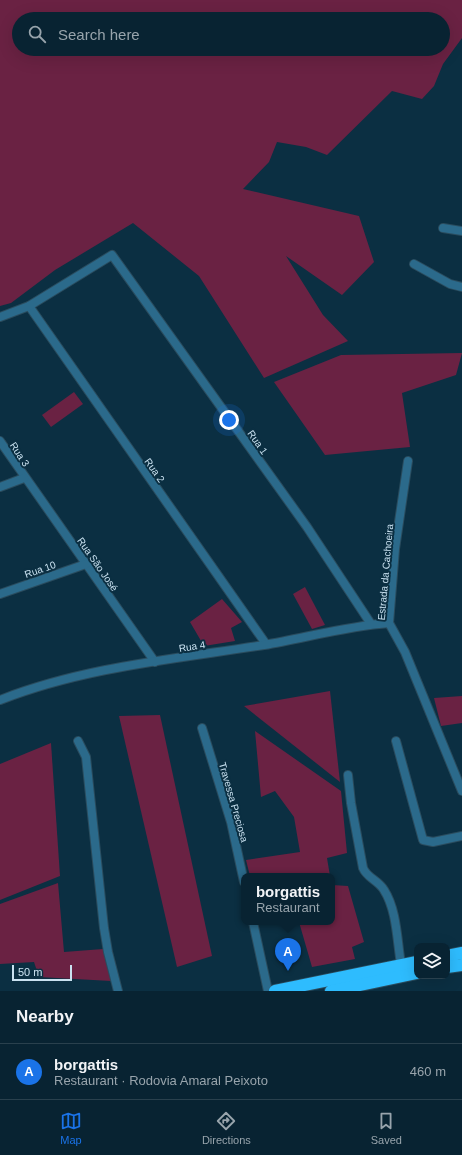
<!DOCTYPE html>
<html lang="en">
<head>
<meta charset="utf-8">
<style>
  body { margin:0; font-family:Arial,sans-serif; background:#112b3a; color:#f1f3f6 }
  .controls { position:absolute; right:12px; bottom:12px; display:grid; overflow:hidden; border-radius:8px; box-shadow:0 4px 16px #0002 }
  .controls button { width:36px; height:36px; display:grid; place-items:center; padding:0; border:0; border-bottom:1px solid #29404d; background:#082332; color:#f1f3f6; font:20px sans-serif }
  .scale { position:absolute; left:12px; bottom:10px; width:60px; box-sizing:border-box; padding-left:4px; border:2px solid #cae2f1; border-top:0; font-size:11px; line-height:14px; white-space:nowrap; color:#cae2f1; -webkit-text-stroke:3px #0b2f42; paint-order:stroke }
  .you { position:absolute; left:229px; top:420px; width:14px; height:14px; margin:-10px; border:3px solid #fff; border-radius:50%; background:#1a73e8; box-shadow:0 0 0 6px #1a73e833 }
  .badge { display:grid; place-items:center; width:26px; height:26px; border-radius:50%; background:#1a73e8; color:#fff; font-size:13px; font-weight:700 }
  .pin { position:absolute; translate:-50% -33px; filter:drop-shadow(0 1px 2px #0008) }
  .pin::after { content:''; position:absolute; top:21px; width:14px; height:12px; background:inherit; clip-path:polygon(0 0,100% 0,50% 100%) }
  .popup { position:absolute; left:241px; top:873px; width:94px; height:52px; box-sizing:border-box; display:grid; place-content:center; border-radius:8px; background:#082332; filter:drop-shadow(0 1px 3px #0005); font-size:13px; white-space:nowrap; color:#98a4ac }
  .popup b { font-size:15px; color:#f1f3f6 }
  .popup::after { content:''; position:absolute; left:50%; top:100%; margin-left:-8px; border:8px solid transparent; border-top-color:#082332 }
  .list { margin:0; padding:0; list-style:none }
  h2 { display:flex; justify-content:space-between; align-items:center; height:52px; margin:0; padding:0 16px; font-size:17px }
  h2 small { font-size:13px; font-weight:400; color:#98a4ac }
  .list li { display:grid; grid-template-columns:26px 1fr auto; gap:12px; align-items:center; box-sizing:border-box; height:56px; padding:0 16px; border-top:1px solid #29404d }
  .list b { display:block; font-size:15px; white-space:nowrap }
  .list p { margin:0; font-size:13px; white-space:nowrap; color:#98a4ac }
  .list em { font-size:13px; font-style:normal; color:#98a4ac }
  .icon { flex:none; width:22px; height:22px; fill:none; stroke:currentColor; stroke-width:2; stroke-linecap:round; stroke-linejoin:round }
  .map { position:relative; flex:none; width:462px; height:991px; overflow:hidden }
  .search { position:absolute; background:#082332; box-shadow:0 4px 16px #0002; left:12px; right:12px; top:12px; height:44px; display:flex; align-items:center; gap:10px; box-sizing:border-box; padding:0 14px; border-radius:22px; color:#98a4ac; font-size:15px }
  .sheet { height:108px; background:#082332 }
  nav { display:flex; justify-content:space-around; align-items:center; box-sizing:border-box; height:56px; border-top:1px solid #29404d; background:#082332; font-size:11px; color:#98a4ac }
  nav a { display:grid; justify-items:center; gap:2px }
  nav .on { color:#1a73e8 }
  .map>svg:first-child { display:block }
  .green { fill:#6a2243; fill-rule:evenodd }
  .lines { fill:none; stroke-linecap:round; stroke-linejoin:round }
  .minor-casing { stroke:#2a4c5e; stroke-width:10 }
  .highway-casing { stroke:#2a4c5e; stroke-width:14 }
  .minor { stroke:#2b6a8b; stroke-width:8 }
  .highway { stroke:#2ebcfe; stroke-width:12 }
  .labels { text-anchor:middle; stroke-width:4; stroke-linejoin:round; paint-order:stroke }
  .street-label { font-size:10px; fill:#cae2f1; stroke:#0b2f42 }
</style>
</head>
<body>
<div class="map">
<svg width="462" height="991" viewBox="0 0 462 991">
  <rect width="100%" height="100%" fill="#0b2f42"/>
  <g class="green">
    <path d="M 0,0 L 462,0 L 462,38 L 443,64 L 434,86 L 422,99 L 392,91 L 327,155 L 306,147 L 277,142 L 269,162 L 243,189 L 359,216 L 374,262 L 342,295 L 286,256 L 323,315 L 348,341 L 264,378 L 199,276 L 133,223 L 55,270 L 11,303 L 0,306 ZM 19,19 L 443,19 L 443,49 L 19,49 Z"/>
    <path d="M 462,353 L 456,375 L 402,393 L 410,447 L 325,455 L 274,382 L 341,355 Z"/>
    <path d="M 74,392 L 83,404 L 51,427 L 42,415 Z"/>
    <path d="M 305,587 L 325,625 L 312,629 L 293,594 Z"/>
    <path d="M 222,599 L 242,622 L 231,628 L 235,641 L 204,646 L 190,622 Z"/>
    <path d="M 330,691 L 340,782 L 244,706 Z"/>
    <path d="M 462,696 L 462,723 L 441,726 L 434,698 Z"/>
    <path d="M 160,715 L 212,956 L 177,967 L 119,716 Z"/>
    <path d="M 255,731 L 341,791 L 347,853 L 327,858 L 330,876 L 250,876 L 246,860 L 300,852 L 294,817 L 275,791 L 261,797 Z"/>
    <path d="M 51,743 L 60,876 L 0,900 L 0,764 Z"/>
    <path d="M 58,883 L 64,952 L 103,949 L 111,981 L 39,977 L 34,962 L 0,964 L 0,904 Z"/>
    <path d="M 332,885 L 348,886 L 364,942 L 352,947 L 355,959 L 312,967 L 299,922 L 332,922 Z"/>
  </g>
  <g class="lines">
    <defs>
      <g id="minor">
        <path d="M 443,228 L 462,231"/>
        <path d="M 414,264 L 450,284 L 462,287"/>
        <path d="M 29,306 L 266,644"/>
        <path d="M 0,317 L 29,306 L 112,255 L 307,527 L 371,624"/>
        <path d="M 0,441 L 155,662"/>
        <path d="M 408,461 L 395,549 L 389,623 L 405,652 L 462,791"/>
        <path d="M 0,487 L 24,478"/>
        <path d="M 0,594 L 86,564"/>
        <path d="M 0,700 C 84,667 175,659 264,645 C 305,638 347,626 389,623"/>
        <path d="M 202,728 L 231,822 L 244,882"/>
        <path d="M 78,741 L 86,757 L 104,928 L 108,952 L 118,991"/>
        <path d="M 396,741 L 423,840 L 433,842 L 462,836"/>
        <path d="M 348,775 L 351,803 L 363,868 C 367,878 378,880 384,890 C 397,910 397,941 401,964"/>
        <path d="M 253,922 L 268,991"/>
      </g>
      <g id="highway">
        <path d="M 447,956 L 462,953"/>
        <path d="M 447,967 L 462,965"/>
        <path d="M 275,991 L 417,962"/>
        <path d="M 331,991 L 417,973"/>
      </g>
    </defs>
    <use href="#minor" class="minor-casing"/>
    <use href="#highway" class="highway-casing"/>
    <use href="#minor" class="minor"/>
    <use href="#highway" class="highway"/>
  </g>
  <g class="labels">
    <g class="street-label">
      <text transform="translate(258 442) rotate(55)" y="4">Rua 1</text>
      <text transform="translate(20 454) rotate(57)" y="4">Rua 3</text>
      <text transform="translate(155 470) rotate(55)" y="4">Rua 2</text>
      <text transform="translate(98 564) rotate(55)" y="4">Rua São José</text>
      <text transform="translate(40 569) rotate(-19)" y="4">Rua 10</text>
      <text transform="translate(385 572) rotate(-85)" y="4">Estrada da Cachoeira</text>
      <text transform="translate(192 646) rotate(-9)" y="4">Rua 4</text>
      <text transform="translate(234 802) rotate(74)" y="4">Travessa Preciosa</text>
    </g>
  </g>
</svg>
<div class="controls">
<button><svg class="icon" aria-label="layers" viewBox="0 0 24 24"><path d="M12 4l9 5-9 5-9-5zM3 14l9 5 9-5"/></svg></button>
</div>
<div class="scale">50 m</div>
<div class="you"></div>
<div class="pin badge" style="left:288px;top:971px">A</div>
<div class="popup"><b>borgattis</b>Restaurant</div>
<div class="search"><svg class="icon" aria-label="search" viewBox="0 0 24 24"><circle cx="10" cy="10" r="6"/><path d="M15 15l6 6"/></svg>Search here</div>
</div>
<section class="sheet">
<h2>Nearby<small></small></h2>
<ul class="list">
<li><span class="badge">A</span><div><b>borgattis</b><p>Restaurant · Rodovia Amaral Peixoto</p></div><em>460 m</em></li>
</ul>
</section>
<nav>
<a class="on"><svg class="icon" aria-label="map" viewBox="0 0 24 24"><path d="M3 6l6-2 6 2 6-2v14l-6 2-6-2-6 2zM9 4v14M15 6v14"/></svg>Map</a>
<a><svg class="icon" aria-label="directions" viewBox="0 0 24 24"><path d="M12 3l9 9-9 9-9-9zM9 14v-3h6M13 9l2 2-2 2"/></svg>Directions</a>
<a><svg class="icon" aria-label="saved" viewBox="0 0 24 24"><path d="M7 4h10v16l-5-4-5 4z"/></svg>Saved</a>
</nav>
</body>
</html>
